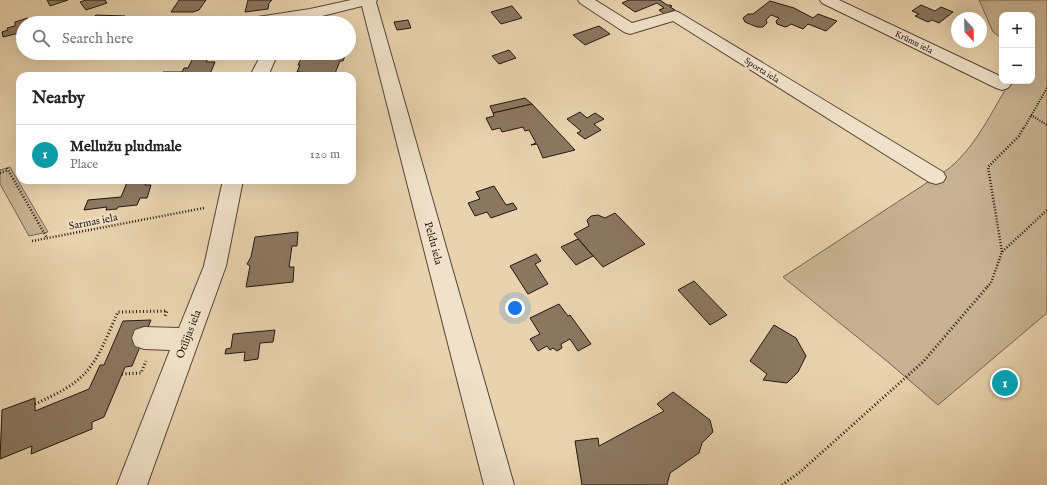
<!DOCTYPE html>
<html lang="en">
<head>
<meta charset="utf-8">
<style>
  body { margin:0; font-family:"IM FELL English",serif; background:#f2f2f2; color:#222 }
  .controls { position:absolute; right:12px; top:12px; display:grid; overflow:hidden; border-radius:8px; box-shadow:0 4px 16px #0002 }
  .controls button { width:36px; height:36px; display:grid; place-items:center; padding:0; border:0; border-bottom:1px solid #e0e0e0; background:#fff; color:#222; font:20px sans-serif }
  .compass { position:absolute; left:951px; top:12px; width:36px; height:36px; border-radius:50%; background:#fff; box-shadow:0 4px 16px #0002; rotate:158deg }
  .you { position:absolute; left:515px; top:308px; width:14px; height:14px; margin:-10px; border:3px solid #fff; border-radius:50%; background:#1a73e8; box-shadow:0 0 0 6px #1a73e833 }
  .badge { display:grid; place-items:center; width:26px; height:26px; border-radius:50%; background:#d93025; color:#fff; font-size:13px; font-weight:700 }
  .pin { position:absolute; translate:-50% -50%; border:2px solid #fff; box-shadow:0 1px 4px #0006 }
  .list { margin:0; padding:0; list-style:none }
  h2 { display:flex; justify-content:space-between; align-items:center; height:52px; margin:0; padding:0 16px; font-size:17px }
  h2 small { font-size:13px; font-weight:400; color:#767676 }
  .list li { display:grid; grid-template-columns:26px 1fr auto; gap:12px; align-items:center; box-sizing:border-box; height:60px; padding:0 16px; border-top:1px solid #e0e0e0 }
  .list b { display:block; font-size:15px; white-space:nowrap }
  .list p { margin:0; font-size:13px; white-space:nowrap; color:#767676 }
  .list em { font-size:13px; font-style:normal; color:#767676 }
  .icon { flex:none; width:22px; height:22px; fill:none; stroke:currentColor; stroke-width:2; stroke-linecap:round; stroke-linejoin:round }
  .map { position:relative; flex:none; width:1047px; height:485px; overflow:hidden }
  .search { position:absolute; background:#fff; box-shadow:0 4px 16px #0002; left:16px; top:16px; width:340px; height:44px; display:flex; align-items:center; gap:10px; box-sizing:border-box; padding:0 14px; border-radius:22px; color:#767676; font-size:15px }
  .panel { position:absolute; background:#fff; box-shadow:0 4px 16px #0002; left:16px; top:72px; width:340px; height:112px; border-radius:12px }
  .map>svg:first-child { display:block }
  .green { fill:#c7b393; stroke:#766450 }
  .building { fill:#8b7861; stroke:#26160e }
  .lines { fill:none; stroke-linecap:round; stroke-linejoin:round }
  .minor-casing { stroke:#564536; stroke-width:2 }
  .path-far2 { stroke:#26160e; stroke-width:2; stroke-dasharray:1 1.5; stroke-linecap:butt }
  .path-far1 { stroke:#26160e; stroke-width:2.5; stroke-dasharray:1 2; stroke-linecap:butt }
  .path { stroke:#26160e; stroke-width:3; stroke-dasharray:1 2.5; stroke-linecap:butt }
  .minor { fill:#f0e2ca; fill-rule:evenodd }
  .labels { text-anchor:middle; stroke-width:3.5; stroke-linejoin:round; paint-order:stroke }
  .far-street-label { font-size:9px; fill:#26160e; stroke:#f0e2ca }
  .street-label { font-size:11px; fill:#26160e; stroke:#f0e2ca }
</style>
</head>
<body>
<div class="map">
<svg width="1047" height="485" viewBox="0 0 1047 485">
  <rect width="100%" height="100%" fill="#e8d3ae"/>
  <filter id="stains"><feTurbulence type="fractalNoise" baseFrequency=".005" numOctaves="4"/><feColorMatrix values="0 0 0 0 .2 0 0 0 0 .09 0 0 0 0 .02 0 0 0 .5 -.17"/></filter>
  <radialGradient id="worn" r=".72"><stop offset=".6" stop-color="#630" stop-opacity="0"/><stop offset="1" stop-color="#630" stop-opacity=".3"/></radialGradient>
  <g class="green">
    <path d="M 979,0 L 1047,0 L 1047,313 L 938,405 L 888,362 L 783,277 L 931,180 C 967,162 985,124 1005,90 L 998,77 L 1002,75 L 1002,81 L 1032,81 L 1032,15 L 1002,15 L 1002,38 L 993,32 Z"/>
    <path d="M 10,167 L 48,232 L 29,236 L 0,184 L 0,170 Z"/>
  </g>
  <g class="building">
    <path d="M 47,0 L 68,0 L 50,6 Z"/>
    <path d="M 86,0 L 105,0 L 107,3 L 86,10 L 80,2 Z"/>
    <path d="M 179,0 L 206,0 L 199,10 L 193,12 L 171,12 Z"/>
    <path d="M 248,0 L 272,0 L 269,3 L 268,9 L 245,12 Z"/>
    <path d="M 629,0 L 660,0 L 667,5 L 670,5 L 672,6 L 670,7 L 675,10 L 664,14 L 659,10 L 664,8 L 657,3 L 635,12 L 622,3 Z"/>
    <path d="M 770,1 L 794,8 L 813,18 L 818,14 L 837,21 L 826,31 L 808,24 L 803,29 L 791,24 L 788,26 L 785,27 L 777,24 L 776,21 L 779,18 L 771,15 L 766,20 L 767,23 L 763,27 L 757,27 L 745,22 L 743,18 L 748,14 L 753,14 Z"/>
    <path d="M 921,5 L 935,11 L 941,7 L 953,12 L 939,23 L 932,20 L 928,22 L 915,16 L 919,14 L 912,11 Z"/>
    <path d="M 512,6 L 522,18 L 501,24 L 491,12 Z"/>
    <path d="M 96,15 L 125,16 L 117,23 L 87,23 Z"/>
    <path d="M 28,18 L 29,22 L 37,20 L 37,23 L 23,23 L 23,32 L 3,37 L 2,32 L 8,30 L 7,28 L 15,26 L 15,22 Z"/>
    <path d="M 408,20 L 411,28 L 397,30 L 394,22 Z"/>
    <path d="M 599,26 L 610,34 L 585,45 L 573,35 Z"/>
    <path d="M 509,50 L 516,58 L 499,64 L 492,56 Z"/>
    <path d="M 304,53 L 346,53 L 343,61 L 340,61 L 334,76 L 316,76 L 317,73 L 297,72 L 300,65 L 298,65 Z"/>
    <path d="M 209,57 L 206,62 L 215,62 L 210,74 L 201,75 L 200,76 L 161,76 L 163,72 L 182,72 L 184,68 L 188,68 L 193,58 Z"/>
    <path d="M 525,98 L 532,104 L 493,113 L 490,106 Z"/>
    <path d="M 532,104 L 575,150 L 543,158 L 537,144 L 531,145 L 536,143 L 529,130 L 525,131 L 523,127 L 502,132 L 500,128 L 492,130 L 486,118 L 494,116 L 493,113 Z"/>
    <path d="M 580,112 L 587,118 L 595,113 L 604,119 L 594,124 L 601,130 L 585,139 L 577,133 L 581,131 L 567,119 Z"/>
    <path d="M 128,180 L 147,180 L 145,185 L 151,185 L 147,198 L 140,198 L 137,205 L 118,207 L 117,209 L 106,210 L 107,207 L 84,210 L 88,200 L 121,197 Z"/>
    <path d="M 494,186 L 506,205 L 513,203 L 517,209 L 491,218 L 487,212 L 475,216 L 468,203 L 480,199 L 476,192 Z"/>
    <path d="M 615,213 L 645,244 L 603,267 L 574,234 L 589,226 L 587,220 L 591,216 L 598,215 L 605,218 Z"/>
    <path d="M 298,232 L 297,246 L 292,246 L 289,267 L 294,267 L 293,282 L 246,287 L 250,266 L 247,264 L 251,257 L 255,237 Z"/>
    <path d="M 578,239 L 593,256 L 576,265 L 561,247 Z"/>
    <path d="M 536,254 L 541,261 L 535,264 L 548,284 L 528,294 L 510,266 Z"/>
    <path d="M 694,281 L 727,315 L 710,325 L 678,290 Z"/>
    <path d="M 559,304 L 568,316 L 570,315 L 591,344 L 578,351 L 570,339 L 561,344 L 562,348 L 557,351 L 553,348 L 550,350 L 547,346 L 538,351 L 530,339 L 540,334 L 530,318 Z"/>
    <path d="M 151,320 L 132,366 L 125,367 L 104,417 L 92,422 L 92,429 L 31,454 L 32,446 L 0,459 L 2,410 L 35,398 L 35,411 L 89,389 L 100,365 L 104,365 L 123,321 Z"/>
    <path d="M 774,325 L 796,338 L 806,356 L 798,372 L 787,383 L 763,380 L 767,374 L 750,361 Z"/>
    <path d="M 275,330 L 273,342 L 260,343 L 258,359 L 244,361 L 245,352 L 225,354 L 226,349 L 231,348 L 233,334 Z"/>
    <path d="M 673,392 L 710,420 L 713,432 L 702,443 L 699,453 L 670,473 L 667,485 L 582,485 L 575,441 L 598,438 L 599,446 L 664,411 L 657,404 Z"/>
  </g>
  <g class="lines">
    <defs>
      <g id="minor">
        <path d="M 351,0 L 377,0 L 376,2 L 514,485 L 484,485 L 362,6 L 310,19 L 282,23 L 243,23 L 245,20 L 251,18 L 310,9 Z"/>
        <path d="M 578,0 L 595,0 L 632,23 L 675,11 L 680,13 L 943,172 L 946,177 L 943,182 L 936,184 L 929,182 L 673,21 L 630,34 L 624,32 L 580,3 Z"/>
        <path d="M 820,0 L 839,0 L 1002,77 L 1002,81 L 1009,81 L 1011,84 L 1008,88 L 1002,90 L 996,88 L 822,3 Z"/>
        <path d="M 262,53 L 278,53 L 268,76 L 250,76 Z"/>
        <path d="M 223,180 L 243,180 L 226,266 L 147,485 L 117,485 L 170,350 L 144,349 L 135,346 L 132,338 L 135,330 L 144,327 L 179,328 L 204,266 Z"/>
      </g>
    </defs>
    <use href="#minor" class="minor-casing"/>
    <g class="path-far2">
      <path d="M 1031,115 L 1047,125"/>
      <path d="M 1024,128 L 1047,88"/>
    </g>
    <g class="path-far1">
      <path d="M 7,168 L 47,238"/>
      <path d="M 0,173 L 8,170"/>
      <path d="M 32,241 L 204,208"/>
      <path d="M 1002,252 L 988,167 L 1019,136 L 1024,127"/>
      <path d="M 987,287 L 991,283 L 1002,252 L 1047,210"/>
    </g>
    <g class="path">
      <path d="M 122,374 L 141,373 L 146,361"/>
      <path d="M 35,404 C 50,397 66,390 79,379 C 99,362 107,335 118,312 L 167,311 L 165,316"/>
      <path d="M 782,485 L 800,472 L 923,362 L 988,286"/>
    </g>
    <use href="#minor" class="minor"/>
  </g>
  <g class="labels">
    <g class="far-street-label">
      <text transform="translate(914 42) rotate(26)" y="3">Krūmu iela</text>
      <text transform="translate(762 70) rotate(32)" y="3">Sporta iela</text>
    </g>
    <g class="street-label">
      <text transform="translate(93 221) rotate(-11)" y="4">Sarmas iela</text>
      <text transform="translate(434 243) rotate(75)" y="4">Peldu iela</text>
      <text transform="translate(188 334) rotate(-69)" y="4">Otīlijas iela</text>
    </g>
  </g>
  <rect width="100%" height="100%" filter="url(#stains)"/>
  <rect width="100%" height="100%" fill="url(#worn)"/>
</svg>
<div class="controls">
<button>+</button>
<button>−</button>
</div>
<svg class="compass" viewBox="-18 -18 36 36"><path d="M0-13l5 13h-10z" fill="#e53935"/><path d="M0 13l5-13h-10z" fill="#767676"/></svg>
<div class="you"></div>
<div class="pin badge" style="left:1005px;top:383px;background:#0f9aa8">1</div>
<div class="search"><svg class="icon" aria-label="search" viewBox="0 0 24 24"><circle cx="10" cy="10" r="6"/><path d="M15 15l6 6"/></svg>Search here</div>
<section class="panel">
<h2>Nearby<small></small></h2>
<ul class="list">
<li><span class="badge" style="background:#0f9aa8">1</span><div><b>Mellužu pludmale</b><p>Place</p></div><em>120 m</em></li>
</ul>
</section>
</div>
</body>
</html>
